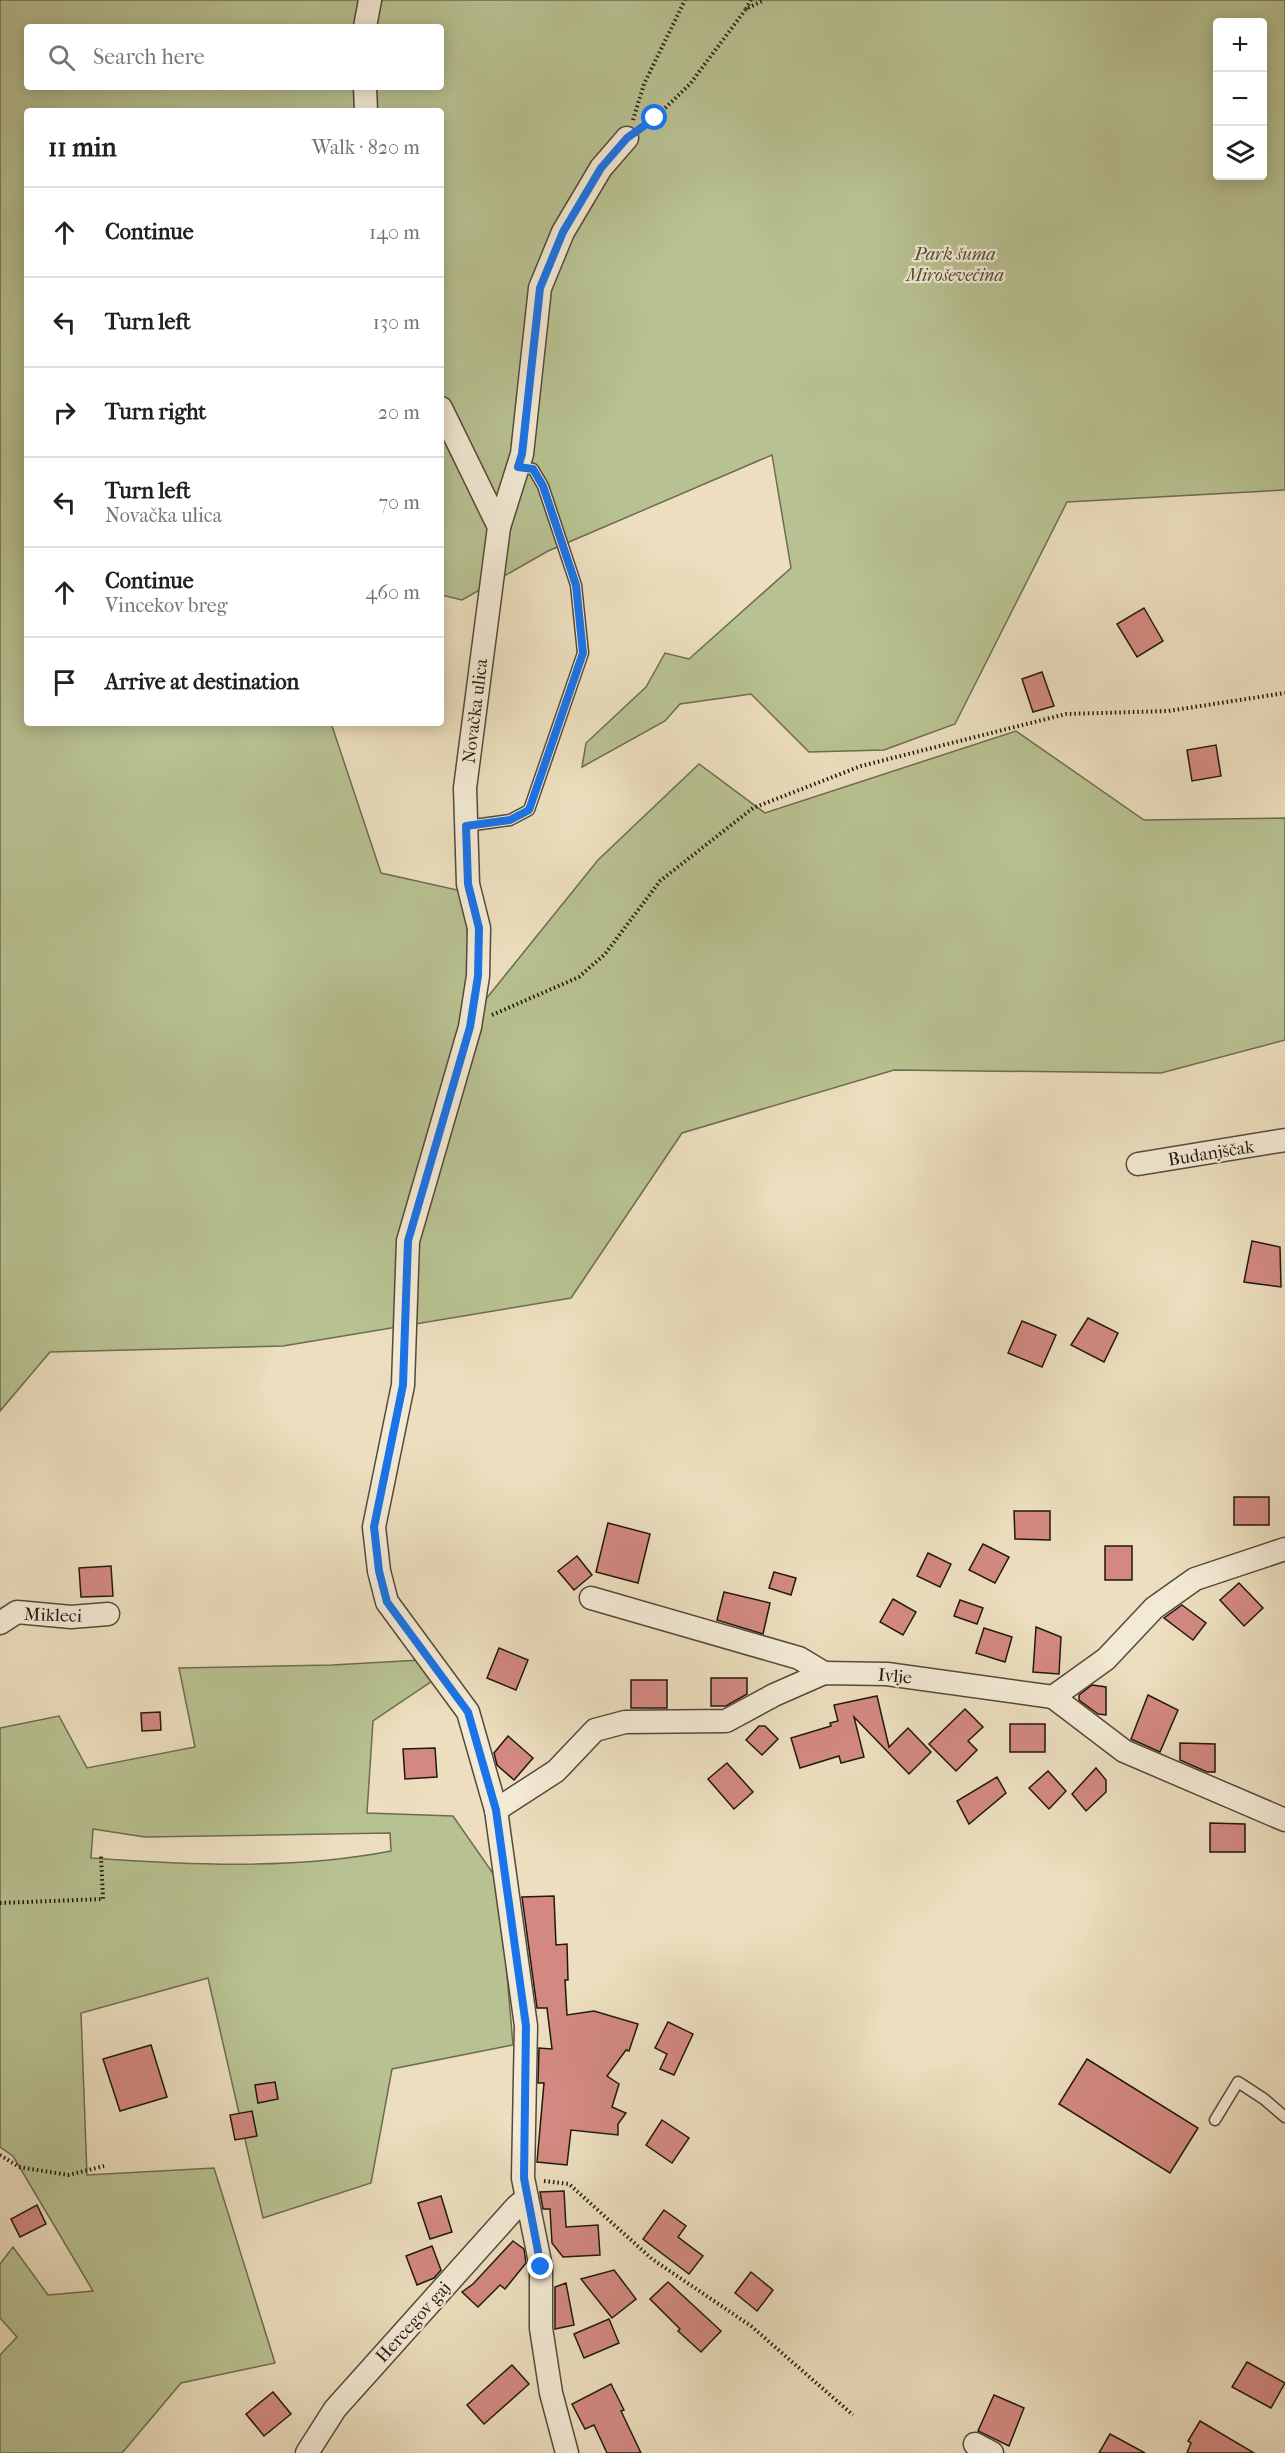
<!DOCTYPE html>
<html lang="en">
<head>
<meta charset="utf-8">
<style>
  body { margin:0; font-family:"IM FELL French Canon",serif; background:#f2f2f2; color:#202124 }
  .controls { position:absolute; right:18px; top:18px; display:grid; overflow:hidden; border-radius:6px; box-shadow:0 3px 15px #0003 }
  .controls button { width:54px; height:54px; display:grid; place-items:center; padding:0; border:0; border-bottom:2px solid #e0e0e0; background:#fff; color:#202124; font:30px sans-serif }
  .stop { position:absolute; width:18px; height:18px; margin:-14px; border:4px solid #1a73e8; border-radius:50%; background:#fff }
  .stop.end { background:#1a73e8; border-color:#fff; box-shadow:0 2px 6px #0008 }
  .list { margin:0; padding:0; list-style:none }
  h2 { display:flex; justify-content:space-between; align-items:center; height:78px; margin:0; padding:0 24px; font-size:26px }
  h2 small { font-size:20px; font-weight:400; color:#757577 }
  .list li { display:grid; grid-template-columns:39px 1fr auto; gap:18px; align-items:center; box-sizing:border-box; height:90px; padding:0 24px; border-top:2px solid #e0e0e0 }
  .list b { display:block; font-size:22px; white-space:nowrap }
  .list p { margin:0; font-size:20px; white-space:nowrap; color:#757577 }
  .list em { font-size:20px; font-style:normal; color:#757577 }
  .icon { flex:none; width:33px; height:33px; fill:none; stroke:currentColor; stroke-width:2; stroke-linecap:round; stroke-linejoin:round }
  .map { position:relative; flex:none; width:1285px; height:2453px; overflow:hidden }
  .search { position:absolute; background:#fff; box-shadow:0 3px 15px #0003; left:24px; top:24px; width:420px; height:66px; display:flex; align-items:center; gap:15px; box-sizing:border-box; padding:0 21px; border-radius:6px; color:#757577; font-size:22px }
  .panel { position:absolute; background:#fff; box-shadow:0 3px 15px #0003; left:24px; top:108px; width:420px; height:618px; border-radius:6px }
  .map>svg:first-child { display:block }
  .green { fill:#b8c191; stroke:#6c6d4f; stroke-width:1.5; fill-rule:evenodd }
  .building { fill:#d38981; stroke:#21190d; stroke-width:1.5 }
  .lines { fill:none; stroke-linecap:round; stroke-linejoin:round }
  .service-casing { stroke:#544a39; stroke-width:13 }
  .minor-casing { stroke:#544a39; stroke-width:25 }
  .path { stroke:#21190d; stroke-width:4; stroke-dasharray:1.5 3; stroke-linecap:butt }
  .service { stroke:#f3ead5; stroke-width:10 }
  .minor { stroke:#f3ead5; stroke-width:22 }
  .route { stroke:#1a73e8; stroke-width:8 }
  .labels { text-anchor:middle; stroke-width:4.5; stroke-linejoin:round; paint-order:stroke }
  .park-label { font-size:18px; font-style:italic; fill:#4e4b35; stroke:#f3ead5 }
  .street-label { font-size:18px; fill:#21190d; stroke:#f3ead5 }
</style>
</head>
<body>
<div class="map">
<svg width="1285" height="2453" viewBox="0 0 1285 2453">
  <rect width="100%" height="100%" fill="#ecdebe"/>
  <filter id="stains"><feTurbulence type="fractalNoise" baseFrequency=".00333" numOctaves="4"/><feColorMatrix values="0 0 0 0 .2 0 0 0 0 .09 0 0 0 0 .02 0 0 0 .5 -.17"/></filter>
  <radialGradient id="worn" r=".72"><stop offset=".6" stop-color="#630" stop-opacity="0"/><stop offset="1" stop-color="#630" stop-opacity=".3"/></radialGradient>
  <g class="green">
    <path d="M 0,0 L 1285,0 L 1285,490 L 1067,502 L 955,724 L 884,750 L 809,752 L 751,694 L 680,704 L 665,721 L 582,767 L 586,743 L 646,687 L 665,653 L 689,659 L 791,568 L 772,455 L 548,551 L 462,600 L 441,595 L 441,111 L 27,111 L 27,723 L 331,723 L 381,873 L 462,891 L 478,1009 L 598,860 L 699,764 L 765,813 L 1016,731 L 1144,820 L 1285,818 L 1285,1040 L 1161,1073 L 894,1070 L 682,1133 L 571,1298 L 283,1346 L 50,1352 L 0,1411 ZM 1218,22 L 1262,22 L 1262,176 L 1218,176 ZM 27,27 L 441,27 L 441,87 L 27,87 Z"/>
    <path d="M 420,1660 L 435,1679 L 373,1721 L 367,1813 L 453,1816 L 499,1882 L 513,2045 L 392,2069 L 371,2183 L 263,2218 L 208,1978 L 81,2013 L 87,2175 L 214,2168 L 275,2363 L 181,2383 L 122,2453 L 0,2453 L 0,2355 L 17,2337 L 0,2318 L 0,2264 L 13,2247 L 48,2295 L 93,2291 L 13,2156 L 0,2147 L 0,1728 L 59,1716 L 87,1768 L 195,1747 L 179,1668 L 332,1665 ZM 93,1829 L 145,1837 L 390,1833 L 391,1851 C 293,1870 189,1865 91,1858 Z"/>
  </g>
  <g class="building">
    <path d="M 1144,608 L 1163,641 L 1137,657 L 1117,624 Z"/>
    <path d="M 1042,672 L 1054,706 L 1033,712 L 1022,679 Z"/>
    <path d="M 1216,745 L 1221,776 L 1192,781 L 1187,750 Z"/>
    <path d="M 1252,1241 L 1280,1247 L 1281,1287 L 1244,1282 Z"/>
    <path d="M 1088,1318 L 1118,1333 L 1104,1362 L 1071,1345 Z"/>
    <path d="M 1022,1321 L 1056,1335 L 1042,1367 L 1008,1353 Z"/>
    <rect x="1234" y="1497" width="35" height="28"/>
    <path d="M 1014,1511 L 1050,1511 L 1050,1540 L 1015,1539 Z"/>
    <path d="M 608,1523 L 650,1534 L 638,1583 L 596,1572 Z"/>
    <path d="M 983,1544 L 1009,1557 L 995,1583 L 969,1570 Z"/>
    <rect x="1105" y="1546" width="27" height="34"/>
    <path d="M 928,1553 L 951,1564 L 940,1587 L 917,1576 Z"/>
    <path d="M 577,1556 L 592,1575 L 574,1590 L 558,1571 Z"/>
    <path d="M 111,1566 L 113,1596 L 81,1597 L 79,1568 Z"/>
    <path d="M 774,1572 L 796,1578 L 791,1595 L 769,1588 Z"/>
    <path d="M 1239,1583 L 1263,1608 L 1244,1626 L 1220,1600 Z"/>
    <path d="M 724,1592 L 770,1603 L 763,1634 L 717,1620 Z"/>
    <path d="M 893,1599 L 916,1612 L 903,1635 L 880,1622 Z"/>
    <path d="M 960,1600 L 983,1608 L 977,1624 L 954,1616 Z"/>
    <path d="M 1182,1605 L 1206,1623 L 1193,1640 L 1164,1618 Z"/>
    <path d="M 1036,1627 L 1061,1637 L 1059,1674 L 1033,1672 Z"/>
    <path d="M 984,1628 L 1012,1637 L 1005,1662 L 976,1653 Z"/>
    <path d="M 499,1648 L 528,1660 L 516,1690 L 487,1678 Z"/>
    <path d="M 711,1678 L 747,1678 L 747,1694 L 726,1706 L 711,1706 Z"/>
    <rect x="631" y="1680" width="36" height="28"/>
    <path d="M 1092,1685 L 1106,1687 L 1106,1715 L 1098,1714 L 1079,1700 L 1079,1695 Z"/>
    <path d="M 1148,1695 L 1178,1710 L 1160,1752 L 1131,1739 Z"/>
    <path d="M 877,1696 L 889,1747 L 908,1728 L 931,1752 L 909,1774 L 854,1717 L 864,1757 L 841,1763 L 839,1756 L 800,1768 L 791,1738 L 831,1726 L 830,1723 L 838,1721 L 834,1705 Z"/>
    <path d="M 965,1709 L 983,1727 L 968,1741 L 977,1750 L 956,1771 L 929,1744 Z"/>
    <path d="M 160,1712 L 161,1730 L 142,1731 L 141,1713 Z"/>
    <rect x="1010" y="1724" width="35" height="28"/>
    <path d="M 759,1726 L 765,1726 L 778,1739 L 762,1755 L 746,1740 Z"/>
    <path d="M 508,1736 L 533,1758 L 514,1780 L 497,1765 L 494,1753 Z"/>
    <path d="M 1180,1743 L 1215,1744 L 1215,1772 L 1207,1772 L 1180,1760 Z"/>
    <path d="M 435,1748 L 437,1777 L 405,1779 L 403,1749 Z"/>
    <path d="M 727,1763 L 753,1792 L 734,1809 L 708,1779 Z"/>
    <path d="M 1096,1768 L 1106,1780 L 1106,1792 L 1086,1811 L 1072,1794 Z"/>
    <path d="M 1048,1771 L 1066,1791 L 1049,1809 L 1029,1788 Z"/>
    <path d="M 997,1777 L 1006,1793 L 969,1824 L 957,1801 Z"/>
    <path d="M 1210,1823 L 1245,1824 L 1245,1852 L 1210,1852 Z"/>
    <path d="M 554,1896 L 556,1945 L 567,1944 L 568,1980 L 565,1980 L 567,2015 L 594,2011 L 638,2024 L 629,2051 L 626,2050 L 607,2076 L 619,2084 L 612,2107 L 626,2113 L 618,2124 L 618,2135 L 571,2130 L 567,2165 L 537,2162 L 544,2083 L 538,2083 L 539,2048 L 552,2049 L 547,2008 L 537,2008 L 522,1897 Z"/>
    <path d="M 668,2022 L 693,2034 L 674,2075 L 660,2069 L 667,2054 L 655,2048 Z"/>
    <path d="M 151,2045 L 167,2097 L 120,2111 L 103,2059 Z"/>
    <path d="M 1087,2059 L 1198,2128 L 1170,2173 L 1059,2104 Z"/>
    <path d="M 275,2082 L 278,2099 L 258,2103 L 255,2085 Z"/>
    <path d="M 252,2111 L 257,2136 L 235,2140 L 230,2115 Z"/>
    <path d="M 662,2120 L 689,2138 L 672,2163 L 646,2145 Z"/>
    <path d="M 564,2191 L 566,2227 L 598,2225 L 600,2255 L 563,2257 L 552,2243 L 550,2209 L 543,2209 L 540,2192 Z"/>
    <path d="M 441,2196 L 452,2232 L 430,2239 L 418,2203 Z"/>
    <path d="M 37,2205 L 46,2224 L 20,2237 L 11,2219 Z"/>
    <path d="M 664,2210 L 686,2226 L 678,2237 L 703,2256 L 689,2274 L 643,2239 Z"/>
    <path d="M 513,2241 L 524,2249 L 526,2263 L 505,2289 L 500,2285 L 478,2307 L 462,2292 L 473,2284 Z"/>
    <path d="M 432,2246 L 441,2270 L 434,2278 L 417,2285 L 406,2256 Z"/>
    <path d="M 614,2270 L 636,2299 L 612,2318 L 581,2279 Z"/>
    <path d="M 751,2272 L 773,2290 L 757,2311 L 735,2293 Z"/>
    <path d="M 668,2282 L 721,2331 L 701,2352 L 678,2331 L 680,2329 L 650,2299 Z"/>
    <path d="M 566,2283 L 574,2325 L 555,2329 L 555,2287 Z"/>
    <path d="M 609,2319 L 619,2343 L 584,2358 L 574,2334 Z"/>
    <path d="M 1247,2362 L 1285,2383 L 1271,2408 L 1232,2387 Z"/>
    <path d="M 512,2365 L 529,2384 L 484,2424 L 467,2405 Z"/>
    <path d="M 611,2384 L 624,2410 L 621,2411 L 641,2453 L 607,2453 L 594,2425 L 585,2429 L 572,2404 Z"/>
    <path d="M 273,2392 L 291,2414 L 264,2436 L 246,2414 Z"/>
    <path d="M 994,2395 L 1024,2408 L 1009,2446 L 978,2431 Z"/>
    <path d="M 1200,2421 L 1254,2453 L 1187,2453 L 1191,2443 L 1188,2441 Z"/>
    <path d="M 1110,2434 L 1145,2453 L 1099,2453 Z"/>
  </g>
  <g class="lines">
    <defs>
      <g id="service">
        <path d="M 467,826 L 510,820 L 529,810 L 583,653 L 576,585 L 543,486 L 533,469 L 518,467"/>
        <path d="M 1215,2120 L 1238,2082 L 1264,2099 L 1285,2117"/>
      </g>
      <g id="minor">
        <path d="M 365,27 L 370,0"/>
        <path d="M 365,87 L 366,111"/>
        <path d="M 441,408 L 499,527"/>
        <path d="M 1138,1164 L 1285,1140"/>
        <path d="M 591,1598 L 799,1658 L 824,1673"/>
        <path d="M 0,1623 L 17,1612 L 71,1617 L 108,1614"/>
        <path d="M 1053,1697 L 1124,1751 L 1285,1820"/>
        <path d="M 496,1810 L 556,1771 L 595,1730 L 625,1722 L 726,1721 L 774,1695 L 824,1673 L 887,1674 L 1053,1697 L 1106,1659 L 1154,1608 L 1195,1579 L 1285,1549"/>
        <path d="M 975,2444 L 992,2453"/>
        <path d="M 307,2453 L 335,2409 L 516,2207 L 527,2198"/>
        <path d="M 567,2453 L 551,2393 L 541,2328 L 541,2267 L 523,2178 L 526,2026 L 496,1810 L 468,1712 L 387,1602 L 379,1571 L 374,1527 L 403,1385 L 408,1241 L 470,1027 L 478,976 L 479,928 L 468,884 L 465,788 L 499,527 L 522,454 L 540,288 L 563,232 L 601,168 L 627,138"/>
      </g>
    </defs>
    <use href="#service" class="service-casing"/>
    <use href="#minor" class="minor-casing"/>
    <g class="path">
      <path d="M 746,9 L 751,0"/>
      <path d="M 633,120 L 644,84 L 685,0"/>
      <path d="M 641,128 L 655,118 L 690,84 L 746,9 L 764,0"/>
      <path d="M 492,1015 L 579,977 L 605,954 L 660,881 L 753,808 L 861,766 L 1066,714 L 1168,711 L 1285,693"/>
      <path d="M 0,1903 L 103,1899 L 101,1856"/>
      <path d="M 0,2155 L 19,2167 L 68,2175 L 104,2166"/>
      <path d="M 544,2181 L 569,2184 L 652,2259 L 751,2326 L 853,2415"/>
    </g>
    <use href="#service" class="service"/>
    <use href="#minor" class="minor"/>
  </g>
  <g class="lines">
    <path class="route" d="M 541,2267 L 524,2178 L 526,2026 L 496,1810 L 468,1712 L 387,1602 L 379,1571 L 374,1527 L 403,1385 L 408,1241 L 470,1027 L 478,976 L 479,928 L 468,884 L 466,826 L 510,820 L 529,810 L 583,653 L 576,585 L 543,486 L 533,469 L 518,467 L 522,454 L 540,288 L 563,232 L 601,168 L 627,138 L 655,118"/>
  </g>
  <g class="labels">
    <g class="park-label">
      <text x="955" y="260">Park šuma<tspan x="955" dy="21">Miroševečina</tspan></text>
    </g>
    <g class="street-label">
      <text transform="translate(475 711) rotate(-83)" y="6">Novačka ulica</text>
      <text transform="translate(1211 1153) rotate(-9)" y="6">Budanjščak</text>
      <text transform="translate(53 1615) rotate(2)" y="6">Mikleci</text>
      <text transform="translate(895 1676) rotate(5)" y="6">Ivlje</text>
      <text transform="translate(413 2322) rotate(-48)" y="6">Hercegov gaj</text>
    </g>
  </g>
  <rect width="100%" height="100%" filter="url(#stains)"/>
  <rect width="100%" height="100%" fill="url(#worn)"/>
</svg>
<div class="controls">
<button>+</button>
<button>−</button>
<button><svg class="icon" aria-label="layers" viewBox="0 0 24 24"><path d="M12 4l9 5-9 5-9-5zM3 14l9 5 9-5"/></svg></button>
</div>
<div class="stop" style="left:655px;top:118px"></div>
<div class="stop end" style="left:541px;top:2267px"></div>
<div class="search"><svg class="icon" aria-label="search" viewBox="0 0 24 24"><circle cx="10" cy="10" r="6"/><path d="M15 15l6 6"/></svg>Search here</div>
<section class="panel">
<h2>11 min<small>Walk · 820 m</small></h2>
<ul class="list">
<li><svg class="icon" aria-label="ahead" viewBox="0 0 24 24"><path d="M12 20V5M6 11l6-6 6 6"/></svg><div><b>Continue</b></div><em>140 m</em></li>
<li><svg class="icon" aria-label="left" viewBox="0 0 24 24"><path d="M17 20v-9H6M10 6l-5 5 5 5"/></svg><div><b>Turn left</b></div><em>130 m</em></li>
<li><svg class="icon" aria-label="right" viewBox="0 0 24 24"><path d="M7 20v-9h11M14 6l5 5-5 5"/></svg><div><b>Turn right</b></div><em>20 m</em></li>
<li><svg class="icon" aria-label="left" viewBox="0 0 24 24"><path d="M17 20v-9H6M10 6l-5 5 5 5"/></svg><div><b>Turn left</b><p>Novačka ulica</p></div><em>70 m</em></li>
<li><svg class="icon" aria-label="ahead" viewBox="0 0 24 24"><path d="M12 20V5M6 11l6-6 6 6"/></svg><div><b>Continue</b><p>Vincekov breg</p></div><em>460 m</em></li>
<li><svg class="icon" aria-label="arrive" viewBox="0 0 24 24"><path d="M6 21V4h12l-3 4 3 4H6"/></svg><div><b>Arrive at destination</b></div></li>
</ul>
</section>
</div>
</body>
</html>
